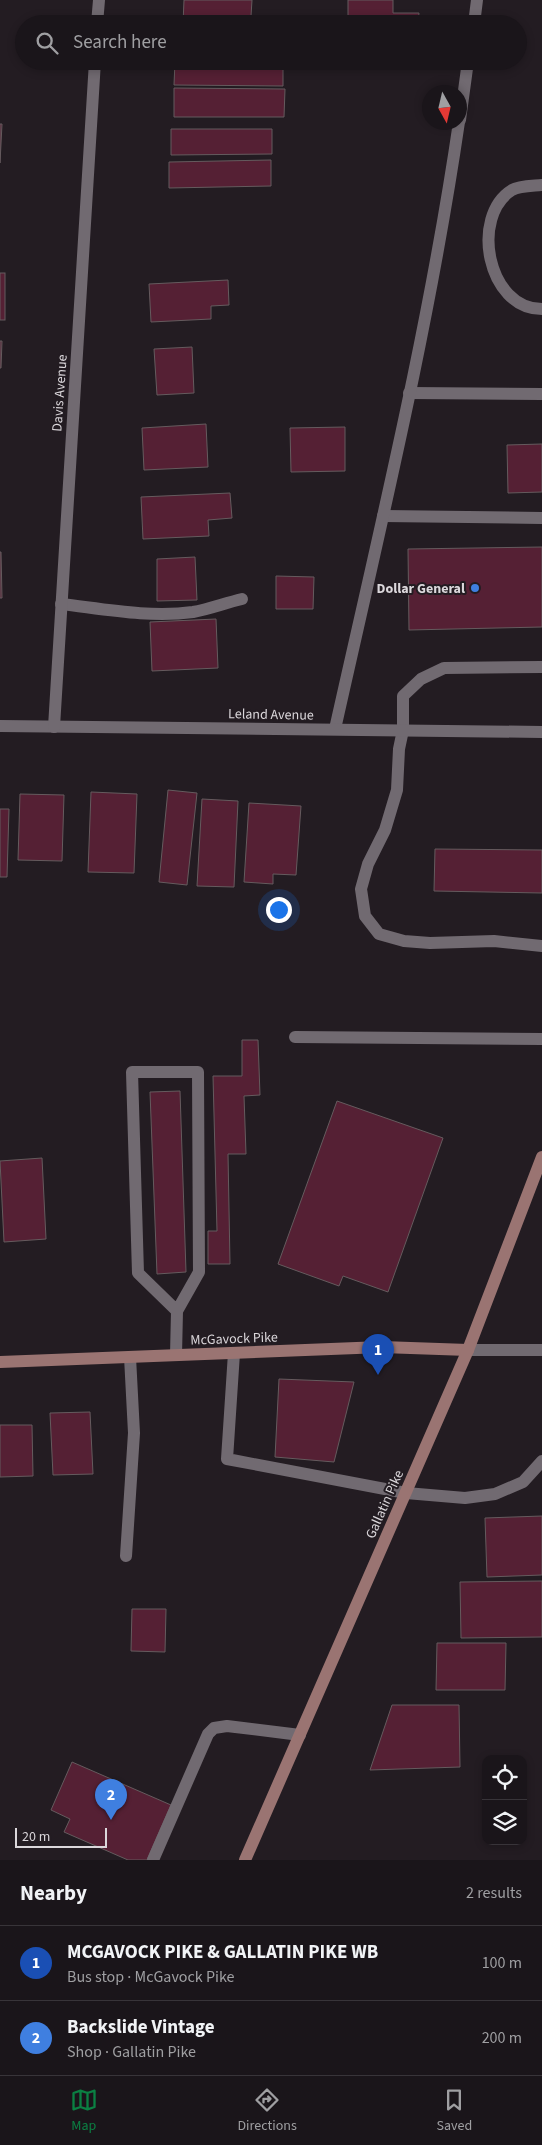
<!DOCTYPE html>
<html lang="en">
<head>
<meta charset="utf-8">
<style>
  body { margin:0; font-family:"Source Sans 3",sans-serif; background:#231e23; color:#f1f3f6 }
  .controls { position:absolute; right:15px; bottom:15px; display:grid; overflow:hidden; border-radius:10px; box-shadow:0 2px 8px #0003 }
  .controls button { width:45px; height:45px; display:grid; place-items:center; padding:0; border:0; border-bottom:1px solid #383439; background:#1a151a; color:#f1f3f6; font:25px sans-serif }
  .compass { position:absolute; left:422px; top:85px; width:45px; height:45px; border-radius:50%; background:#1a151a; box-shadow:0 2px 8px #0003; rotate:172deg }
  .scale { position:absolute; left:15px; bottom:12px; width:92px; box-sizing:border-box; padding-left:5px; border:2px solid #dbd7db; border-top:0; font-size:14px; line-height:18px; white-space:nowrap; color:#dbd7db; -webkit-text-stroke:4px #231c22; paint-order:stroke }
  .you { position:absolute; left:278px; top:909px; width:18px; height:18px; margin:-12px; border:4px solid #fff; border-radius:50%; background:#1a73e8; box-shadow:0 0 0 8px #1a73e833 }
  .badge { display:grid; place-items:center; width:32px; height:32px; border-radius:50%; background:#0b8043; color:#fff; font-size:16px; font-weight:700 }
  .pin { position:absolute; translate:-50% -41px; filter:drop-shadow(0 1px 2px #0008) }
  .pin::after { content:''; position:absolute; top:26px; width:18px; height:15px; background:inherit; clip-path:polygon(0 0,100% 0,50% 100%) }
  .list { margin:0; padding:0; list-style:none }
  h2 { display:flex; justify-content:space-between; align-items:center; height:65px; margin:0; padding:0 20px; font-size:21px }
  h2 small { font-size:16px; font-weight:400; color:#9f9fa2 }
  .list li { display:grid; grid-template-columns:32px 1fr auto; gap:15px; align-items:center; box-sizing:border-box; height:75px; padding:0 20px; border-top:1px solid #383439 }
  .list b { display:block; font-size:19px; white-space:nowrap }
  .list p { margin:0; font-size:16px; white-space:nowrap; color:#9f9fa2 }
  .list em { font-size:16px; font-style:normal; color:#9f9fa2 }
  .icon { flex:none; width:28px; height:28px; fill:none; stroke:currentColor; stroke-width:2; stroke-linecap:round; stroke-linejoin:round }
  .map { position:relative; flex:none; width:542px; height:1860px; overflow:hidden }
  .search { position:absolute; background:#1a151a; box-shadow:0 2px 8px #0003; left:15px; right:15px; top:15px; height:55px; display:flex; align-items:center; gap:12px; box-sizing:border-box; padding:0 18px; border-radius:28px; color:#9f9fa2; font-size:19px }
  .sheet { height:215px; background:#1a151a }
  nav { display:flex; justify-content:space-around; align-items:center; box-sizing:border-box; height:70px; border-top:1px solid #383439; background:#1a151a; font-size:14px; color:#9f9fa2 }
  nav a { display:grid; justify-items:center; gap:2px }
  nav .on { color:#0b8043 }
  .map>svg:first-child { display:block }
  .building { fill:#552034; stroke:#655b5e }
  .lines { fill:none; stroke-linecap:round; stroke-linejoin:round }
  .lane { stroke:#716a71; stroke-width:12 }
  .street { stroke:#716a71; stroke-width:12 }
  .secondary { stroke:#9a7472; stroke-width:12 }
  .shop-dot { fill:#3f7fe0; stroke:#231c22; stroke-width:2 }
  .labels { text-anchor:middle; stroke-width:4; stroke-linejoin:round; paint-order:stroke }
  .street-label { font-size:14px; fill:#dbd7db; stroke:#231c22 }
  .poi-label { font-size:14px; font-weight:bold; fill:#dbd7db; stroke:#231c22; text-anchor:end }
</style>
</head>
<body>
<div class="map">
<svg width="542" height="1860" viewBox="0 0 542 1860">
  <rect width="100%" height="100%" fill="#231c22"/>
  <g class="building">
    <path d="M 184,0 L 252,0 L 251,16 L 261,17 L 261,24 L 183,24 Z"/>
    <path d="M 348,0 L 393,0 L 393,13 L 419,13 L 418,24 L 348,24 Z"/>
    <path d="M 175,61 L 283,61 L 283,86 L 174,85 Z"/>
    <path d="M 174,88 L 285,89 L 284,117 L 174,117 Z"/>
    <path d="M 0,124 L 2,124 L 0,163 Z"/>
    <path d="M 171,129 L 272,129 L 272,154 L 171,155 Z"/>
    <path d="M 271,160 L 271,186 L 169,188 L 169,162 Z"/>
    <rect x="0" y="273" width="5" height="47"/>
    <path d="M 228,280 L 229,305 L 211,306 L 211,319 L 151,322 L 149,284 Z"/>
    <path d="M 0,341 L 2,341 L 1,368 L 0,368 Z"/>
    <path d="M 192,347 L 194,393 L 157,395 L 154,349 Z"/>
    <path d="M 206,424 L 208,467 L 144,470 L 142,428 Z"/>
    <path d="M 345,427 L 345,471 L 291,472 L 290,428 Z"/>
    <path d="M 542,444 L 542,492 L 508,493 L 507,445 Z"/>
    <path d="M 230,493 L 232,518 L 208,520 L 209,536 L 143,539 L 141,497 Z"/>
    <path d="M 542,547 L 542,627 L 409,630 L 408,549 Z"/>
    <path d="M 0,552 L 1,552 L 2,598 L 0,598 Z"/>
    <path d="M 195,557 L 197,600 L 157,601 L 157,559 Z"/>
    <path d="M 276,576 L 314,577 L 313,609 L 276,609 Z"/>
    <path d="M 216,619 L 218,668 L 152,671 L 150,622 Z"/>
    <path d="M 168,790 L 197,793 L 187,885 L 159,882 Z"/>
    <path d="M 91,792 L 137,794 L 134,873 L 88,872 Z"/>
    <path d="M 20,794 L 64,795 L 62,861 L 18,860 Z"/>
    <path d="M 202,799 L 238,801 L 234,887 L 197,886 Z"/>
    <path d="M 249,803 L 301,806 L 296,875 L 273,874 L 273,884 L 244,882 Z"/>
    <path d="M 0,809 L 9,809 L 7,877 L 0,877 Z"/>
    <path d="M 435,849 L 542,850 L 542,893 L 434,891 Z"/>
    <path d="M 242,1040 L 258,1040 L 260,1095 L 244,1096 L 246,1154 L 228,1154 L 230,1264 L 208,1264 L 208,1231 L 217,1231 L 213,1076 L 242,1076 Z"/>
    <path d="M 180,1091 L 186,1272 L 157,1274 L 150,1092 Z"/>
    <path d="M 337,1101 L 443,1138 L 388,1292 L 343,1276 L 339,1286 L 278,1264 Z"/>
    <path d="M 42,1158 L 46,1239 L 4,1242 L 0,1161 Z"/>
    <path d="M 279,1379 L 354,1382 L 334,1462 L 275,1457 Z"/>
    <path d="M 90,1412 L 93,1474 L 53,1475 L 50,1413 Z"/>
    <path d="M 0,1425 L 32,1425 L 33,1476 L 0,1477 Z"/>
    <path d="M 542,1516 L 542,1575 L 487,1577 L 485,1518 Z"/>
    <path d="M 542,1581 L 542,1637 L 461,1638 L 460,1582 Z"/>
    <path d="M 132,1609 L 166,1609 L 165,1652 L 131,1651 Z"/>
    <path d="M 437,1643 L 506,1643 L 505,1690 L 436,1690 Z"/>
    <path d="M 392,1705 L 459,1705 L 460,1767 L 370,1770 Z"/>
    <path d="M 72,1762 L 171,1805 L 147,1860 L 128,1860 L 64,1832 L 70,1819 L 51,1810 Z"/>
  </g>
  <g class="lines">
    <g class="lane">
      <path d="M 474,24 L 477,0"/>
      <path d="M 460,120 L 468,61"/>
      <path d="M 542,185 C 533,186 519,186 512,190 C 470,216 487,309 542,309"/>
      <path d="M 409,393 L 542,394"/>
      <path d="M 383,516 L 542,518"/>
      <path d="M 61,604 C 104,609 150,618 193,612 C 209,609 225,603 242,599"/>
      <path d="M 542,667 L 444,668 L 421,679 L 403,696 L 403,730 L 399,749 L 397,790 L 385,830 L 368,864 L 361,889 L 365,916 L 379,934 L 404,941 L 430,943 L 494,941 L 542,946"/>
      <path d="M 335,729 C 380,528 429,327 459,122"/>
      <path d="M 295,1037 L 542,1039"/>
      <path d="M 234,1353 L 227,1459 L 406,1493 L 465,1498 L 495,1494 L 523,1482 L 542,1461"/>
      <path d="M 176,1355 L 177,1311 L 199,1272 L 198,1072 L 132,1072 L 138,1273 L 177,1311"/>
      <path d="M 126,1556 L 134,1433 L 130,1357"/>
      <path d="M 153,1860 L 208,1734 L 214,1728 L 227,1726 L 300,1735"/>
    </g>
    <g class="street">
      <path d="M 97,24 L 99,0"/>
      <path d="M 0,726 L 542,732"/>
      <path d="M 54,727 L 95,61"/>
      <path d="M 468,1350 L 542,1350"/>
    </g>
    <g class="secondary">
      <path d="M 0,1362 L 382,1347 L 468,1350"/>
      <path d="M 245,1860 L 468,1350 L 542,1157"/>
    </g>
  </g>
  <circle class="shop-dot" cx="475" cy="588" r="5"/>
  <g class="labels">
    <g class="street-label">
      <text transform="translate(59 393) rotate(-86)" y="5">Davis Avenue</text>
      <text transform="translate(271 714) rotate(1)" y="5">Leland Avenue</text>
      <text transform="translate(234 1338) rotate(-2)" y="5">McGavock Pike</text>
      <text transform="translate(384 1504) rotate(-66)" y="5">Gallatin Pike</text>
    </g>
    <g class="poi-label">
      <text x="465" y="593">Dollar General</text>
    </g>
  </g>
</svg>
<div class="controls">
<button><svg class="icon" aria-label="locate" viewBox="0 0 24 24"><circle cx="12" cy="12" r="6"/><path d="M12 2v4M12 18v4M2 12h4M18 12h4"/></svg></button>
<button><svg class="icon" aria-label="layers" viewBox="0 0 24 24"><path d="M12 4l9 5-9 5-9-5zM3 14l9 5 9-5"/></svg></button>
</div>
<svg class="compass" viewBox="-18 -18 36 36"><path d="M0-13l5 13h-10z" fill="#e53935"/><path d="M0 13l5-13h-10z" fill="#9f9fa2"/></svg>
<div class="scale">20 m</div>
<div class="you"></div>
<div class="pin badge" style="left:378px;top:1375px;background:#1a4fb4">1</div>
<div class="pin badge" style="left:111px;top:1820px;background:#3f7fe0">2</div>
<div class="search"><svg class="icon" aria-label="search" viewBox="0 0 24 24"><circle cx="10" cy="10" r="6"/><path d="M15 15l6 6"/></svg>Search here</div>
</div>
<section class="sheet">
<h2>Nearby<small>2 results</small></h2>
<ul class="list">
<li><span class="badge" style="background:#1a4fb4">1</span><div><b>MCGAVOCK PIKE &amp; GALLATIN PIKE WB</b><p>Bus stop · McGavock Pike</p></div><em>100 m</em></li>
<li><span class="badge" style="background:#3f7fe0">2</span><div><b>Backslide Vintage</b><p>Shop · Gallatin Pike</p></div><em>200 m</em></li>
</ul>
</section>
<nav>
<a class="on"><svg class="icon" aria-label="map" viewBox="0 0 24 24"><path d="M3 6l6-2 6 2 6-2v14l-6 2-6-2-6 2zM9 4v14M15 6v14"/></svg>Map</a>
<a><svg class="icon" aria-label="directions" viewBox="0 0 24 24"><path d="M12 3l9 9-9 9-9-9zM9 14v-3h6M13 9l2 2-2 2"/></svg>Directions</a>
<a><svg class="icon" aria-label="saved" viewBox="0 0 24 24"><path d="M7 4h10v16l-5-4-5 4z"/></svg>Saved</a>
</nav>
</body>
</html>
